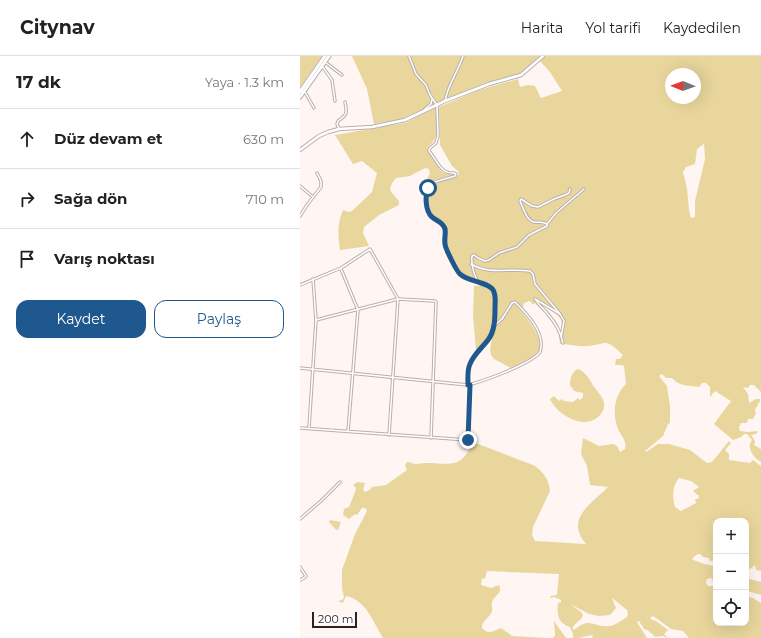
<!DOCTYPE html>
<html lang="tr">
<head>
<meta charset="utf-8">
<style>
  body { margin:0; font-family:Montserrat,sans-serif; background:#f2f2f2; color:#222 }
  .controls { position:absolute; right:12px; bottom:12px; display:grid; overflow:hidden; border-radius:8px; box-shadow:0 4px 16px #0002 }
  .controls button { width:36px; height:36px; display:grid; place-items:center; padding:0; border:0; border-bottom:1px solid #e0e0e0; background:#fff; color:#222; font:20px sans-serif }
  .compass { position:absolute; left:365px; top:12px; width:36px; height:36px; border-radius:50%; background:#fff; box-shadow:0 4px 16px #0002; rotate:271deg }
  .scale { position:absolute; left:12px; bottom:10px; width:45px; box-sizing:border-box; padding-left:4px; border:2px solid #282423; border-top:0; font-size:11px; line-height:14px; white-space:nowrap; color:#282423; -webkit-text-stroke:3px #fff; paint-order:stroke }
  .stop { position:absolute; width:12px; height:12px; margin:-9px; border:3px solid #1f588f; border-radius:50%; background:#fff }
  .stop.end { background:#1f588f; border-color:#fff; box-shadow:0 1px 4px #0008 }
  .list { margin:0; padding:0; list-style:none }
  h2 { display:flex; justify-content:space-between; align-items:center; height:52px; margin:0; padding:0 16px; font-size:17px }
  h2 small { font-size:13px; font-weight:400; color:#767676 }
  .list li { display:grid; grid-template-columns:26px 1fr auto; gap:12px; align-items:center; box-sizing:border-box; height:60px; padding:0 16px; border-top:1px solid #e0e0e0 }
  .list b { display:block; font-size:15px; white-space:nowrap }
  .list em { font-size:13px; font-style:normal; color:#767676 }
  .actions { display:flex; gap:8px; padding:12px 16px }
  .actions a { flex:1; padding:9px 0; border:1px solid #1f588f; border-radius:12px; text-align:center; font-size:14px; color:#1f588f }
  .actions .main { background:#1f588f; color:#fff }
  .icon { flex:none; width:22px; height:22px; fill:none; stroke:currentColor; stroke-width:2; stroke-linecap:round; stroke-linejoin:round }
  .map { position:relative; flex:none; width:461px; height:582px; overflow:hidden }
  header { display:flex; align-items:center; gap:24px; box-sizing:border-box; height:56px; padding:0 20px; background:#fff; border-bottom:1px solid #e0e0e0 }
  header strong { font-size:19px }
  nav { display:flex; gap:22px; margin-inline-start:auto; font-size:14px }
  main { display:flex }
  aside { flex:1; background:#fff }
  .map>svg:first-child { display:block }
  .green { fill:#e8d69c; fill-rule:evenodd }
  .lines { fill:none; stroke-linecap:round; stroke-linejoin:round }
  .minor-casing { stroke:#baafac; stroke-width:3.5 }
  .tertiary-casing { stroke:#baafac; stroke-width:4.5 }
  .secondary-casing { stroke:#baafac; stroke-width:5 }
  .minor { stroke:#fff; stroke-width:1.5 }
  .tertiary { stroke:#fff; stroke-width:2.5 }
  .secondary { stroke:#fff; stroke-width:3 }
  .route { stroke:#1f588f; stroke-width:5 }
</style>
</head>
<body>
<header>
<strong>Citynav</strong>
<nav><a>Harita</a><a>Yol tarifi</a><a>Kaydedilen</a></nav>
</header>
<main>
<aside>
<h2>17 dk<small>Yaya · 1.3 km</small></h2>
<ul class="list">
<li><svg class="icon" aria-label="ahead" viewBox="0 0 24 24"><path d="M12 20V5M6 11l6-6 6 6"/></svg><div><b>Düz devam et</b></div><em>630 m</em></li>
<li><svg class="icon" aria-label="right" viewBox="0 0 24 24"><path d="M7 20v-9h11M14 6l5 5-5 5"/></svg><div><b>Sağa dön</b></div><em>710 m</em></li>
<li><svg class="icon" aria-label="arrive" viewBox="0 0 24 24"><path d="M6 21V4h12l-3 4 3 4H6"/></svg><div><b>Varış noktası</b></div></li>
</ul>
<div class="actions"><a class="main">Kaydet</a><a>Paylaş</a></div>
</aside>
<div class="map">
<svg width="461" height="582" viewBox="0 0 461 582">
  <rect width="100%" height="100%" fill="#fff6f4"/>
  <g class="green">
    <path d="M 0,0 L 22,0 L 0,31 Z"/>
    <path d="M 52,0 L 241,0 L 236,5 L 217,19 L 186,27 L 101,63 L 74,68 L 67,33 Z"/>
    <path d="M 246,0 L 461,0 L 461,336 L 454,329 L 450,329 L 448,332 L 443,331 L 448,338 L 449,347 L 456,343 L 460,343 L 460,345 L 455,354 L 456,357 L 453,363 L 448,363 L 447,367 L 441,367 L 439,371 L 440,375 L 448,376 L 458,375 L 456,378 L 451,379 L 455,385 L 454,389 L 461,393 L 461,406 C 454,402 446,392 452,384 L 447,378 L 444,378 L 441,381 L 433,384 L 414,368 L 431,345 L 415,335 L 410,341 L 410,331 L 406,327 L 402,327 L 399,331 C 389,329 380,331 372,322 L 366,322 L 362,318 L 359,320 L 367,330 L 370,350 L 370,367 L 368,368 L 363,380 L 345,395 L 346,396 L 358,388 L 369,388 L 390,394 L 407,407 L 412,406 L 429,385 L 431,387 L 425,394 L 429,398 L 429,404 L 450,407 L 453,404 L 461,410 L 461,515 L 456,514 L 455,509 L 450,513 L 446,512 L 446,465 L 416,465 L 416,505 L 410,505 L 409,502 L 403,501 L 400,498 L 396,499 L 392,503 C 397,506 410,510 416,510 L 416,528 L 411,522 L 407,523 L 406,527 L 408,530 L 416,530 L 416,567 L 446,567 L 446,540 L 453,542 L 461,547 L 461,582 L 389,582 L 383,575 L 371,573 L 356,562 L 352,560 L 350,563 L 356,565 L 368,574 L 364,578 L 368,582 L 363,580 L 355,581 L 349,575 L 344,573 L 339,565 L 337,566 L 347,582 L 292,582 L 293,580 L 292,579 L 279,582 L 273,582 L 273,578 L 270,571 C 268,570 266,570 264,568 C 257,564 257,554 258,547 L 261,546 L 261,544 L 254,541 L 251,542 L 250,540 L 257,539 L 259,518 L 187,515 L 185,523 L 182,522 L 181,529 L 191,532 L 199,529 C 203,538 195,538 192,546 C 191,549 193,552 192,555 C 190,562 182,564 182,572 C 188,579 194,575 201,572 L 212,580 L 248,582 L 83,582 C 73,566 66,544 46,540 L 43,547 L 38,545 L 42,544 L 44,542 L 42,532 L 42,514 L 55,478 L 67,455 L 65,452 L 62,452 L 57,459 L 55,458 L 49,463 L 43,459 L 44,453 L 49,451 L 55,436 L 56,432 L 53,429 L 57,426 L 65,427 L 63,434 L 65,436 L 71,433 L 72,431 L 86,429 L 107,414 L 105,409 L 107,406 C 110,406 113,408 116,408 C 119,408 122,407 126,407 C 150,407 161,414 173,386 L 233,409 C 243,415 249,423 250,435 L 233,471 L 232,479 L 235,485 L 286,488 C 265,463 290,449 308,431 L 290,429 L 287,410 L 281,398 L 283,382 L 299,390 L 313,388 L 317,390 L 320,396 L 325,393 C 327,384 321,380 318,373 C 312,358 314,339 326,328 L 324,310 L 322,309 L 315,309 L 316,303 L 320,303 L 323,299 C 303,280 308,289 286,290 C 277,291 269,288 260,288 L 259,280 L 262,269 L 261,263 L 257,259 L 241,247 L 238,250 L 235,247 L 233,249 L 231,246 L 229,245 L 224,247 L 223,251 L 221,253 L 215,246 L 211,246 L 199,265 L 196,266 L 196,240 L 195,234 L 191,230 L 166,222 L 158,216 L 146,189 L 145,171 C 141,166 135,163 131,158 C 125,151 125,135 131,128 L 157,120 L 159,118 L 158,115 L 152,110 L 140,89 L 139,51 L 179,34 L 218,23 L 220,31 L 228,29 L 235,30 L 241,42 L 262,35 L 250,16 L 240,5 ZM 371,18 L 395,18 L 395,42 L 371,42 ZM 404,88 L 405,103 L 395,145 L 395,161 L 391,162 L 389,154 L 387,132 L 383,116 L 386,111 L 395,108 L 397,93 ZM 379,422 L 391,425 L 399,431 L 393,435 L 399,440 L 398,443 L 395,443 L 396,447 L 381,455 L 375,451 C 372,440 372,431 379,422 ZM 312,542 L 327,554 L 328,558 L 327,561 C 322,564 316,569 310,570 C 292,572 292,560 274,574 L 273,573 L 273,570 L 281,563 L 283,559 L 281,556 L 270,548 L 289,558 L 299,560 L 310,559 L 316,552 Z"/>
    <path d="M 136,51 C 137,68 142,79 128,91 L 128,96 L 140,114 L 144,117 L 152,118 L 153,119 L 126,126 L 130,117 L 129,113 L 125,112 L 110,120 L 96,122 L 92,127 L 90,133 L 92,137 L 99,145 L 99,149 L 79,159 L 64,171 L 63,177 L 69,190 L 40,194 C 38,180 37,167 43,154 L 48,156 L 52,155 L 72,136 L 77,117 L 62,105 L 53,108 L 35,79 L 105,67 Z"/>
    <path d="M 174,230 C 179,230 185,229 189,232 C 198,237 193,273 188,281 C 185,286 180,290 176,295 L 173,260 Z"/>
    <path d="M 212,248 L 215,248 C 223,258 247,282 238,297 C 232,305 219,308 211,312 L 194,303 L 191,299 L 190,293 L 194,272 L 203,263 Z"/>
    <path d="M 278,313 C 286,316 290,324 294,331 C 297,335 303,341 304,347 C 305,351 303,355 301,358 C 286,376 258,360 250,343 L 254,340 L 259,345 L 262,343 L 264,345 L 273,346 L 278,342 L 280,344 L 283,341 L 283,337 L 274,335 L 270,329 C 270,323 272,315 278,313 Z"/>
    <path d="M 30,464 L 41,466 L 38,474 L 35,473 L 29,466 Z"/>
    <path d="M 446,522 L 461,526 L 461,539 L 447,535 Z"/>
    <path d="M 254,565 L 266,582 L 253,582 L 255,579 Z"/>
  </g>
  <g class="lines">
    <defs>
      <g id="minor">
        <path d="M 109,0 L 116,18 L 126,29 L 130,39 L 137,49 L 138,80 L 136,87 L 130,92 L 129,95 C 137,104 140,118 154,117 L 156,118 L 155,120 L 131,127 L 126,135 L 127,151 L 130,160 L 139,164 L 143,170 L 145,174 L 146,192 L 159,218 L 164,222 L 179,226"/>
        <path d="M 25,6 L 42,19"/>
        <path d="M 22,10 L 32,24 L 35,45"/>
        <path d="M 5,36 L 14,52"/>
        <path d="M 145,45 C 148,28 158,16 163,0"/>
        <path d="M 125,53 L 131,48 L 132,43"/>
        <path d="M 39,73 L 37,68 L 38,65 C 48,58 47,57 45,46"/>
        <path d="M 0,130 L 13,141"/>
        <path d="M 0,160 L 7,149 L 21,131 L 21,125 L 17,117"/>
        <path d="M 247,168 L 256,157 L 284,133"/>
        <path d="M 171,208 C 189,219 210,212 230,215 L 233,218 L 235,228 L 260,258"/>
        <path d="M 41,213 L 58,254 L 48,375"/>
        <path d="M 0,229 L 41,212 L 70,193 L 98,243 L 89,379"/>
        <path d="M 235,243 L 260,258 L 264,265 L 261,281"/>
        <path d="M 236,244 C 239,250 243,252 247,257 C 254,265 261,276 263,287"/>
        <path d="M 16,264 L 98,243 L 135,245 L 136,246 L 131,382"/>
        <path d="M 0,312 L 168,329 C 184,325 231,308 240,296 C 246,277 227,258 215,246 L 212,247 L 202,263 L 194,270"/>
        <path d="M 168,329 C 168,323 167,314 170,308 C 179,286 195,286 195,257 C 195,250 197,241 194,235 C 192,230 186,230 181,228 C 174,224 171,207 172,200 L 174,199 L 178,202 L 185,205 L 189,204 L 199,197 L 217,191 L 229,179 L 247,170 L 247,168 C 242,165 239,167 234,166 C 226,164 223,151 220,145 L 221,143 L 232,150 L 238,151 L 254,143 L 265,139 L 269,137 L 270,133"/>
        <path d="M 0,372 L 168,384 L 170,329"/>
        <path d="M 9,372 L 16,264 L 13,223"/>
        <path d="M 0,463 L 21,445 L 40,426"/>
        <path d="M 0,511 L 6,520 L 4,522 L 0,524"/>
      </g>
      <path id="tertiary" d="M 0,94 L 19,80 L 28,76 L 39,73 L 72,71 L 105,64 L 145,45 L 189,28 L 221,19 L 243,0"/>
      <g id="secondary">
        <path d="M 0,36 L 25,0"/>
        <path d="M 0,41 L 29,0"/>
      </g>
    </defs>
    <use href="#minor" class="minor-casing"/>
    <use href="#tertiary" class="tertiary-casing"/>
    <use href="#secondary" class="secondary-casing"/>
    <use href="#minor" class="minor"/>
    <use href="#tertiary" class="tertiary"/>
    <use href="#secondary" class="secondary"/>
  </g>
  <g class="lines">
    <path class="route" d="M 128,132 C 125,139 125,155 132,161 C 136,165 143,166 145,173 C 146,178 144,183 145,188 C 145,192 157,216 160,218 C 168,226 191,226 194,236 C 196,241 195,246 195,251 C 195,262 195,275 188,284 C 182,292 174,298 170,308 C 167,314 168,323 168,329 L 170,329 L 168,384"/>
  </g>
</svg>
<div class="controls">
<button>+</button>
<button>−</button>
<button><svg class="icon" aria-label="locate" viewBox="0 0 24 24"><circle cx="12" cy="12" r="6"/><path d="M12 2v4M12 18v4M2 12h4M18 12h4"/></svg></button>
</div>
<svg class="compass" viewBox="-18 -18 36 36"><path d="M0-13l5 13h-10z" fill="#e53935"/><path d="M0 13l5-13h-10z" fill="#767676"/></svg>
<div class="scale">200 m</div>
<div class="stop" style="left:128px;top:132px"></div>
<div class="stop end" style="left:168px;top:384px"></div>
</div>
</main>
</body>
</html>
